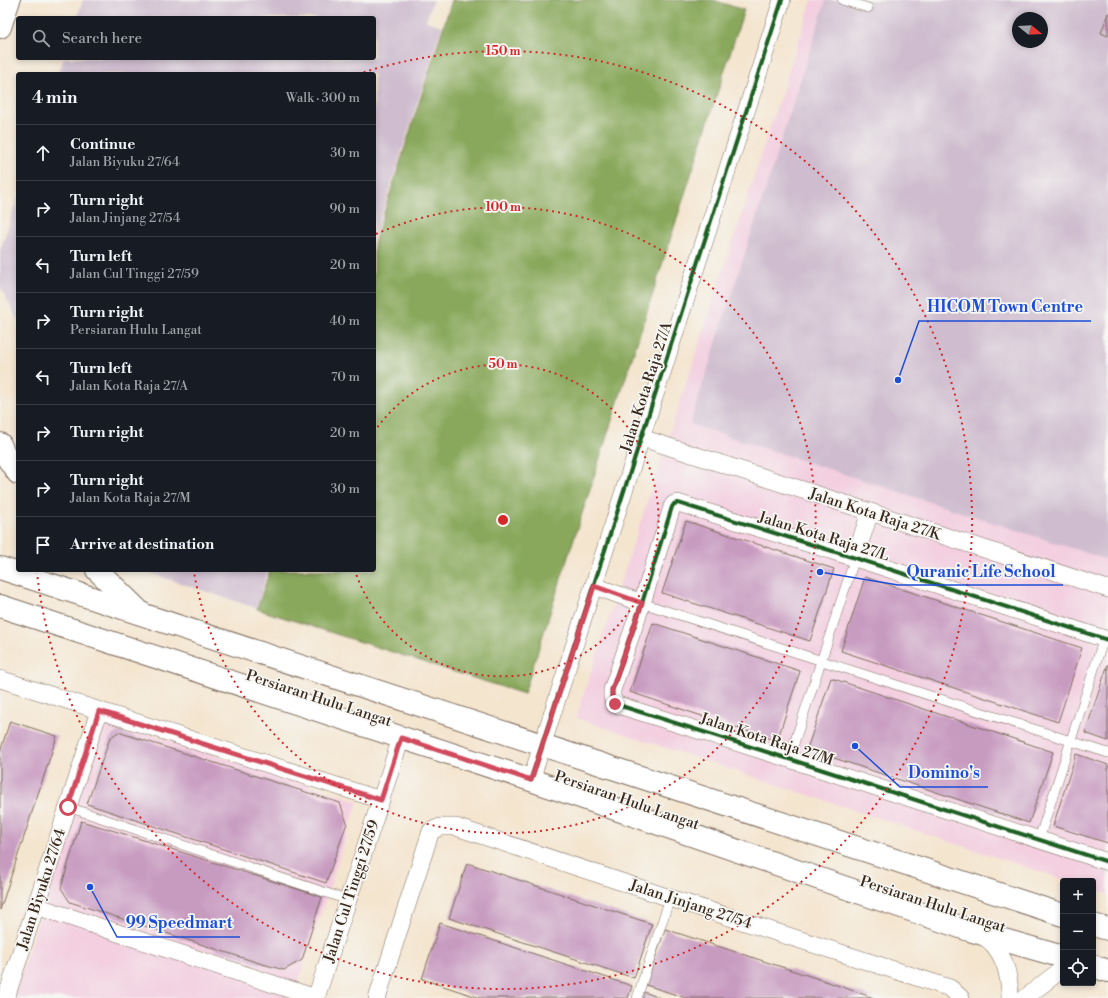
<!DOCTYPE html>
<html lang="en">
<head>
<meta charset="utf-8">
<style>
  body { margin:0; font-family:"Libre Bodoni",serif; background:#20242c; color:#f1f3f6 }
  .controls { position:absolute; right:12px; bottom:12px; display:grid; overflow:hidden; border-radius:4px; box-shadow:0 2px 6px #0003 }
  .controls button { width:36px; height:36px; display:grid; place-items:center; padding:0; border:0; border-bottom:1px solid #363941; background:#171b24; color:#f1f3f6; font:20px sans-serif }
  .compass { position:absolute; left:1012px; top:12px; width:36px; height:36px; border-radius:50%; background:#171b24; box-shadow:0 2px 6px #0003; rotate:108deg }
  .stop { position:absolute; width:12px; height:12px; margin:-9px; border:3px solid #d1495b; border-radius:50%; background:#fff }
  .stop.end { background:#d1495b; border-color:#fff; box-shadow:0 1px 4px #0008 }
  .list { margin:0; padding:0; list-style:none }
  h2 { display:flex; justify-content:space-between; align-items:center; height:52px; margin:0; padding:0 16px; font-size:17px }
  h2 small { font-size:13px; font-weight:400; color:#9ea1a6 }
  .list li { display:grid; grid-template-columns:26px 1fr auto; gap:12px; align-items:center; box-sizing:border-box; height:56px; padding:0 16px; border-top:1px solid #363941 }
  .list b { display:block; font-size:15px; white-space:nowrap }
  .list p { margin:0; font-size:13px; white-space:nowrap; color:#9ea1a6 }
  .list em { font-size:13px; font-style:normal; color:#9ea1a6 }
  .icon { flex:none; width:22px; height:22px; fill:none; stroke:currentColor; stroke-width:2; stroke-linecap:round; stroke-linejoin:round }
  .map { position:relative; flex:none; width:1108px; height:998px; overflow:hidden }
  .search { position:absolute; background:#171b24; box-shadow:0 2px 6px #0003; left:16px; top:16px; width:360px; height:44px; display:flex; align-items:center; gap:10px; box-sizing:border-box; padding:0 14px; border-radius:4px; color:#9ea1a6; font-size:15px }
  .panel { position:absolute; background:#171b24; box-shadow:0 2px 6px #0003; left:16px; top:72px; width:360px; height:500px; border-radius:4px }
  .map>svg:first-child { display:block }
  .built { fill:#f3cfe0; fill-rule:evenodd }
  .industrial { fill:#cfbdcf; fill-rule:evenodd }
  .forest { fill:#89a85c; stroke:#62693d }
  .building { fill:#c79ac0 }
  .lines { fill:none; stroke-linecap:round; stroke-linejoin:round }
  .lane-casing { stroke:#7c6b5c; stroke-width:10 }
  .street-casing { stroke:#7c6b5c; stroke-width:18 }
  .secondary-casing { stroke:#7c6b5c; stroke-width:24 }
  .lane { stroke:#fff; stroke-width:9 }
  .street { stroke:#fff; stroke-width:17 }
  .secondary { stroke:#fff; stroke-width:22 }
  .cycleway-casing { stroke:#f6f6f2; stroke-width:6 }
  .cycleway { stroke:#1b5e20; stroke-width:4 }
  .route { stroke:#d1495b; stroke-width:5 }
  .ring { fill:none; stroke:#d62828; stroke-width:2; stroke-dasharray:2 4 }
  .labels { text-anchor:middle; stroke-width:3.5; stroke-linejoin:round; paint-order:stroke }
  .street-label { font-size:15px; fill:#3b2a1e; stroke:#f6f6f2 }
  .centre { fill:#d62828; stroke:#f6f6f2; stroke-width:2 }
  .ring-label { font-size:12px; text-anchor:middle; font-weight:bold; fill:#d62828; stroke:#f6f6f2; stroke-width:3.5; stroke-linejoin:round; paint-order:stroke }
  .leader { fill:none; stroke:#1d4ed8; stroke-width:1.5 }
  .callout-dot { fill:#1d4ed8; stroke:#f6f6f2; stroke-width:1.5 }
  .callout-label { font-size:16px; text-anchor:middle; font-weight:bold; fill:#1d4ed8; stroke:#f6f6f2; stroke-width:3.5; stroke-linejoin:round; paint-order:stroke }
</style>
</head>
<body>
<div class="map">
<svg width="1108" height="998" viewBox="0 0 1108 998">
  <rect width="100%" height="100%" fill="#f6f6f2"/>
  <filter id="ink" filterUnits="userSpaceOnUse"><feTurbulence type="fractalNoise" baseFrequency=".025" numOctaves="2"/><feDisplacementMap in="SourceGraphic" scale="8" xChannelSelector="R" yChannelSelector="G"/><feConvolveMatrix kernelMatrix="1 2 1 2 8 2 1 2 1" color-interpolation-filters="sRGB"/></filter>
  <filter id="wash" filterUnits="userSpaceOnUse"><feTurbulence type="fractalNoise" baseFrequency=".012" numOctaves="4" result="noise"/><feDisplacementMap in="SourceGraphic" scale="16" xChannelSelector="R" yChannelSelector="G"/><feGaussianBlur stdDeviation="0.9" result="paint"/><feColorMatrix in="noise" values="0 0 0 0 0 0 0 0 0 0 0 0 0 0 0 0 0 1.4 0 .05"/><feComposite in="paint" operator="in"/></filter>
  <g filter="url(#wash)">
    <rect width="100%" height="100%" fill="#f4e5cf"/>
    <g class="built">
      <path d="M 812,0 L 1108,0 L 1108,894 L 1093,889 L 1093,881 L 1068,881 L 576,718 ZM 1018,18 L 1042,18 L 1042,42 L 1018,42 Z"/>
      <path d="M 103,719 L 358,801 L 293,998 L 13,998 Z"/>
    </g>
    <g class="industrial">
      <path d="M 83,0 L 433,0 L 426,21 L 442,26 L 374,238 L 374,74 L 58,74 L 64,58 L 374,58 L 374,18 L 77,18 Z"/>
      <path d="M 826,0 L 1108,0 L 1108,560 L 690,424 ZM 1018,18 L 1042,18 L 1042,42 L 1018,42 Z"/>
      <path d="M 18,196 L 18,321 L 0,286 L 0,251 Z"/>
      <path d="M 148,570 L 268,570 L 256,608 L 150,573 Z"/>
    </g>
    <path class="forest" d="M 452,0 L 713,0 L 744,10 L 524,694 L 257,609 L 270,570 L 374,570 L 374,244 Z"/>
    <g id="blocks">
      <g class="building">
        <path d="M 1108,13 L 1108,36 L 1101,33 Z"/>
        <path d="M 686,521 L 834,569 L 810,641 L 662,593 Z"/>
        <path d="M 865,577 L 1082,648 L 1058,722 L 841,651 Z"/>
        <path d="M 653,623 L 800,671 L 777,741 L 630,692 Z"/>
        <path d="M 1108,664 L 1108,741 L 1085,733 Z"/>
        <path d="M 831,678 L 1053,752 L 1029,823 L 807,749 Z"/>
        <path d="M 10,721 L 57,736 L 0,910 L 0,752 Z"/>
        <path d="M 118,732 L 340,803 L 347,823 L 326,883 L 87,804 L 110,738 Z"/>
        <path d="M 1076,754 L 1108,765 L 1108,843 L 1053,826 Z"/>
        <path d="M 81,821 L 118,832 L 322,897 L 302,960 L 284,970 L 259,963 L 70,902 L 61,888 Z"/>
        <path d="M 467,863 L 652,924 L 634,978 L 449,918 Z"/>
        <path d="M 440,923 L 632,986 L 628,998 L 480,998 L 422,979 Z"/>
        <path d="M 665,929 L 828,982 L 874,998 L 686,998 L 646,985 Z"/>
        <path d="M 644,992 L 660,998 L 642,998 Z"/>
      </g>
    </g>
  </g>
  <g filter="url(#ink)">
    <use href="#blocks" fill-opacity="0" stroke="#7c6b5c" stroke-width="1"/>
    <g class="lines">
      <defs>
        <g id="lane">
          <path d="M 842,0 L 868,8"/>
          <path d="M 642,603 L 1108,753"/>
          <path d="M 789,759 L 855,558"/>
          <path d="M 68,807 L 348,900"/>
          <path d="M 1039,839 L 1104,638"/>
          <path d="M 637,998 L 670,898"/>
        </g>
        <g id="street">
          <path d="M 642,438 L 1108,589"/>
          <path d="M 855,558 L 870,512"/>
          <path d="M 594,586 L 642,603"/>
          <path d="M 1108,640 L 855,558 L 678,503 L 674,504 L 672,507 L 642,603 L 612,690 L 612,697 L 615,704 L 789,759 L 1108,862"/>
          <path d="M 0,679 L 381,800"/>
          <path d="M 531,780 L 782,0"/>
          <path d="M 36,906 L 316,998"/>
          <path d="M 980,935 C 1003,945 1010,975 1010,998"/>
          <path d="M 6,998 L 99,711"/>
          <path d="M 316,998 L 401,738"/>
          <path d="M 377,998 L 431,831 L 440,827 L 456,827 L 670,898 L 950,988 L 961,998"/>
          <path d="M 1025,998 L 1057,973 L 1063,970"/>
        </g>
        <g id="secondary">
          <path d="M 0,27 L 9,0"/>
          <path d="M 0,444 L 4,453 L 18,473"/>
          <path d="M 0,568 L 1063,915"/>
          <path d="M 97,570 L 139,611"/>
          <path d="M 0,606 L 531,780 L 969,930 L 1063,957"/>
          <path d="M 1093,925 L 1108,929"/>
          <path d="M 1093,966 L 1108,971"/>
        </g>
      </defs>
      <use href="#lane" class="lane-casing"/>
      <use href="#street" class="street-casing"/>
      <use href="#secondary" class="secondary-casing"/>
      <use href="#lane" class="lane"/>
      <use href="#street" class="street"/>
      <use href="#secondary" class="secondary"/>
      <defs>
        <g id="cycleway">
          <path d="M 1108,640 L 855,558 L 678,503 L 674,504 L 672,507 L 642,603 L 612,690 L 612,697 L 615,704 L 789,759 L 1108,862"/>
          <path d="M 531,780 L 782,0"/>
        </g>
      </defs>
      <use href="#cycleway" class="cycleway-casing"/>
      <use href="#cycleway" class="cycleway"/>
    </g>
  </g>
  <g class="lines" filter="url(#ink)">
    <path class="route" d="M 68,807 L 99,711 L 381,800 L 401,738 L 531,780 L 594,586 L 642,603 L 612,690 L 612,697 L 615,704"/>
  </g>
  <g class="ring">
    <path d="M374 432A156 156 0 1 1 355 571"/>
    <path d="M376 234A313 313 0 1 1 194 572"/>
    <path d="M358 74A469 469 0 1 1 37 573"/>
  </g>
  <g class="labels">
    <g class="street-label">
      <text transform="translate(646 387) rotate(-72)" y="5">Jalan Kota Raja 27/A</text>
      <text transform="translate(875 514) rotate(18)" y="5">Jalan Kota Raja 27/K</text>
      <text transform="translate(824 536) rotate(17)" y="5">Jalan Kota Raja 27/L</text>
      <text transform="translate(319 698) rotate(18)" y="5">Persiaran Hulu Langat</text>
      <text transform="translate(767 739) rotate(18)" y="5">Jalan Kota Raja 27/M</text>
      <text transform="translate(627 800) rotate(19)" y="5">Persiaran Hulu Langat</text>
      <text transform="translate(41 889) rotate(-72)" y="5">Jalan Biyuku 27/64</text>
      <text transform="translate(351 891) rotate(-72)" y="5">Jalan Cul Tinggi 27/59</text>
      <text transform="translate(691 904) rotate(18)" y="5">Jalan Jinjang 27/54</text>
      <text transform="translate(933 904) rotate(18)" y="5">Persiaran Hulu Langat</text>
    </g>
  </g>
  <circle cx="503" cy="520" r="6" class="centre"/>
  <g class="ring-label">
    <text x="503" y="55">150 m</text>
    <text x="503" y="211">100 m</text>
    <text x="503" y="368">50 m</text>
  </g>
  <path class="leader" d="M898 380L919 321H1091M820 572L898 585H1063M855 746L900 787H988M90 887L117 937H240"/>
  <g class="callout-dot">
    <circle cx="898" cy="380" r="4"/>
    <circle cx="820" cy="572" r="4"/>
    <circle cx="855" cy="746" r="4"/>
    <circle cx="90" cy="887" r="4"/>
  </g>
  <g class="callout-label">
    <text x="1005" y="312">HICOM Town Centre</text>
    <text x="981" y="577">Quranic Life School</text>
    <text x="944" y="778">Domino's</text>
    <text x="179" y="928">99 Speedmart</text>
  </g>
</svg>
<div class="controls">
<button>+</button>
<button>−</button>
<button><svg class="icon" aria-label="locate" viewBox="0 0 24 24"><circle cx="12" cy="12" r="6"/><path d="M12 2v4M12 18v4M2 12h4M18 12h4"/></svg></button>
</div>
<svg class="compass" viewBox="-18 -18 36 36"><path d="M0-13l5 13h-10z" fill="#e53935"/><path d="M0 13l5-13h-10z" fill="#9ea1a6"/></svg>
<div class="stop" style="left:68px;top:807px"></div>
<div class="stop end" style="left:615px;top:704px"></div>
<div class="search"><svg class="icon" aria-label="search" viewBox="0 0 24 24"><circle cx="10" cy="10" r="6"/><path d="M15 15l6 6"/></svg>Search here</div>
<section class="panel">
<h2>4 min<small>Walk · 300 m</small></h2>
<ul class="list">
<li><svg class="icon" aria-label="ahead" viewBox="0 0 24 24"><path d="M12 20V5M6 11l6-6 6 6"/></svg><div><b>Continue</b><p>Jalan Biyuku 27/64</p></div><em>30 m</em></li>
<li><svg class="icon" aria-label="right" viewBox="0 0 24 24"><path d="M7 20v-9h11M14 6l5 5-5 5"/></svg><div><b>Turn right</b><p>Jalan Jinjang 27/54</p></div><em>90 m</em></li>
<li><svg class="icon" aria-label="left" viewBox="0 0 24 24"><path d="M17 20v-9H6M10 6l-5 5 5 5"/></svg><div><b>Turn left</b><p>Jalan Cul Tinggi 27/59</p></div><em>20 m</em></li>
<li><svg class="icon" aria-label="right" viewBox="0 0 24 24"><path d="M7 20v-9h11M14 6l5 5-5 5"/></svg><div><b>Turn right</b><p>Persiaran Hulu Langat</p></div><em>40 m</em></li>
<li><svg class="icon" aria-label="left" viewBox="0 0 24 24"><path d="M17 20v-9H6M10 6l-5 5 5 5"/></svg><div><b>Turn left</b><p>Jalan Kota Raja 27/A</p></div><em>70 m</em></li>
<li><svg class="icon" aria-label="right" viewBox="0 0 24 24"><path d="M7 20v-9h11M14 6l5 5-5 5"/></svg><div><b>Turn right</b></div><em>20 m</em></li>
<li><svg class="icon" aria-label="right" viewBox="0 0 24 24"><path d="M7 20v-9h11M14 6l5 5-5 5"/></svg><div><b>Turn right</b><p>Jalan Kota Raja 27/M</p></div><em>30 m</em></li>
<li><svg class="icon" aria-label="arrive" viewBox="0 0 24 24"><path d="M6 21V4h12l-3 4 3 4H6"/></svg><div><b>Arrive at destination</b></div></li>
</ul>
</section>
</div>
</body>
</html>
